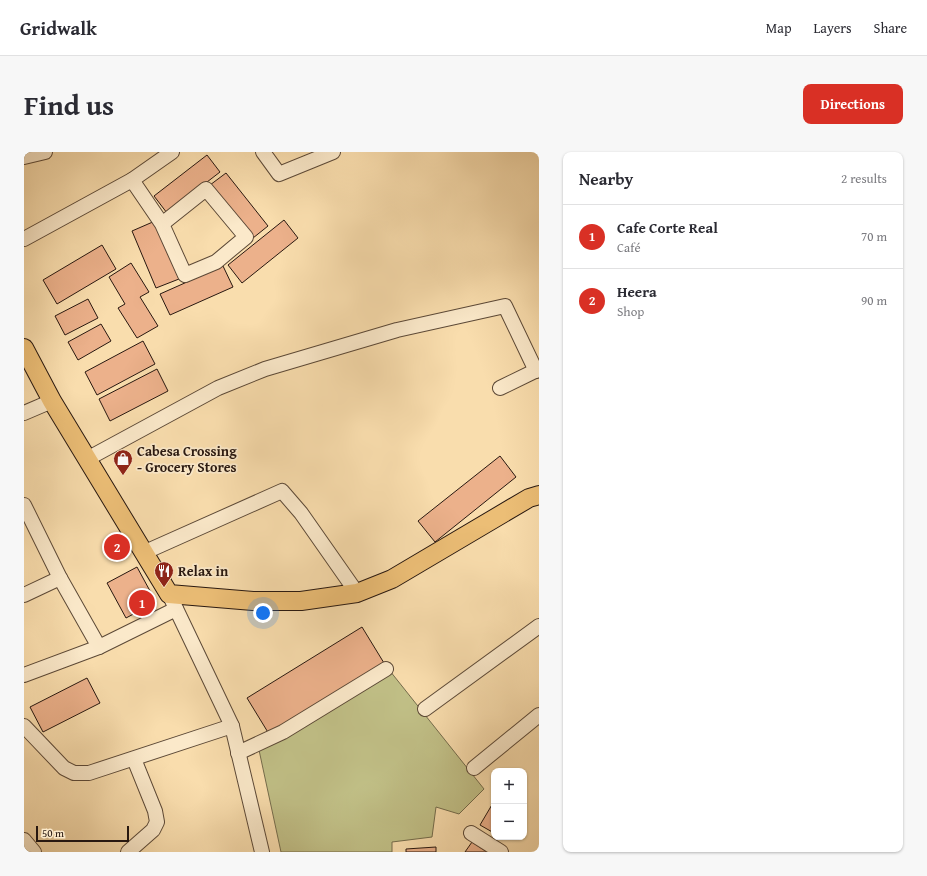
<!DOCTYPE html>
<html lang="en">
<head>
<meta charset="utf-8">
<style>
  body { margin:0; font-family:"Gentium Book Plus",serif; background:#f7f7f7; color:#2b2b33 }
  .controls { position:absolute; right:12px; bottom:12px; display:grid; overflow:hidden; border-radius:8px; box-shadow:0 1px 3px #0004 }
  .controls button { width:36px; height:36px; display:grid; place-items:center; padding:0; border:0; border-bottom:1px solid #e1e1e2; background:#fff; color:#2b2b33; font:20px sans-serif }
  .scale { position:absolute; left:12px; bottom:10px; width:93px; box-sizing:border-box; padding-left:4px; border:2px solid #281810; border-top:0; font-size:11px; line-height:14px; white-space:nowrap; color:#281810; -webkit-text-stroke:3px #fbe9ca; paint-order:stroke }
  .you { position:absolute; left:239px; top:461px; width:14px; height:14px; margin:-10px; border:3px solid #fff; border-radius:50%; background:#1a73e8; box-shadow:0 0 0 6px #1a73e833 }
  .badge { display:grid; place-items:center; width:26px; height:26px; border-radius:50%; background:#d93025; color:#fff; font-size:13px; font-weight:700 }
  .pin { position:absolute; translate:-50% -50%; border:2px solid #fff; box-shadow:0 1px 4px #0006 }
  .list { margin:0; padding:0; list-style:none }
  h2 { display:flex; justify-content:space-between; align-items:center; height:52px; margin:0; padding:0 16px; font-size:17px }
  h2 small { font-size:13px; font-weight:400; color:#7c7c81 }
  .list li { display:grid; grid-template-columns:26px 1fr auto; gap:12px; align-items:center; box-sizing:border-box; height:64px; padding:0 16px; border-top:1px solid #e1e1e2 }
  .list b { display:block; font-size:15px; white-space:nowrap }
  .list p { margin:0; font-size:13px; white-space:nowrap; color:#7c7c81 }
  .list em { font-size:13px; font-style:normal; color:#7c7c81 }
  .map { position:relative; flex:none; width:515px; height:700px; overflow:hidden; border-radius:8px }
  header { display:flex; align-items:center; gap:24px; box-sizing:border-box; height:56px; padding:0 20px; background:#fff; border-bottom:1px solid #e1e1e2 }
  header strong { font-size:19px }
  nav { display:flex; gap:22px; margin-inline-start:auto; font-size:14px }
  .intro { display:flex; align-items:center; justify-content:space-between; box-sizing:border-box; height:96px; padding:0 24px }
  h1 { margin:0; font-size:28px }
  .button { padding:10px 18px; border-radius:8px; background:#d93025; color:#fff; font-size:14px; font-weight:700 }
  main { display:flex; gap:24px; padding:0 24px }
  aside { flex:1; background:#fff; border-radius:8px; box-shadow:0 1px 3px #0004 }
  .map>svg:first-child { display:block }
  .green { fill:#c1c087; stroke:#746c4c }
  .building { fill:#ecb18b; stroke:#281810 }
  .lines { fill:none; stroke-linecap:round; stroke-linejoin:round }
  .minor-casing { stroke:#5c4937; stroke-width:16 }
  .major-casing { stroke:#281810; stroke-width:20 }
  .minor { stroke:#fbe9ca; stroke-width:14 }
  .major { stroke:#ecbe76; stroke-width:18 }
  .labels { text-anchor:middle; stroke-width:3.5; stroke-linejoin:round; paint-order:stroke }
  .poi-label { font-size:14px; font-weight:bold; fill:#281810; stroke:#fbe9ca; text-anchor:start }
</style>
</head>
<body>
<header>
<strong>Gridwalk</strong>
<nav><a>Map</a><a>Layers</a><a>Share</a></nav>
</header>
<div class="intro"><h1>Find us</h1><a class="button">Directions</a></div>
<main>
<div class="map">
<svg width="515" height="700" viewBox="0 0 515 700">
  <rect width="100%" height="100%" fill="#f9ddad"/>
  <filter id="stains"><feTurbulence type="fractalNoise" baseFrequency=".005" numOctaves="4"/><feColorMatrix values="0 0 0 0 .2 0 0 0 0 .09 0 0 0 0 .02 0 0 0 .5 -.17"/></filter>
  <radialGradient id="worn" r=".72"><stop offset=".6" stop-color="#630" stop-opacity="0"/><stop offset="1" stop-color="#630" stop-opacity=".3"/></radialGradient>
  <path class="green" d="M 366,519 L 460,637 L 435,662 L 412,655 L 408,685 L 368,690 L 368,700 L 257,700 L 235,598 Z"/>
  <g class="building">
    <path d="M 183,3 L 196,20 L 143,61 L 130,44 Z"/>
    <path d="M 202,21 L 244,74 L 229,86 L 186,33 Z"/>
    <path d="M 260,68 L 274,86 L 218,131 L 204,113 Z"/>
    <path d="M 131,69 L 155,127 L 132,136 L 108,79 Z"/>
    <path d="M 78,93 L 92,117 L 33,152 L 19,128 Z"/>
    <path d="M 107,111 L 125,140 L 116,145 L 134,174 L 113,186 L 94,156 L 101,152 L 85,125 Z"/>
    <path d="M 199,114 L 209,135 L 146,163 L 136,142 Z"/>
    <path d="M 64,147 L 74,166 L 41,183 L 31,164 Z"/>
    <path d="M 77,172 L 87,189 L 54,208 L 44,190 Z"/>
    <path d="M 119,189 L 131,212 L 73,243 L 61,220 Z"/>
    <path d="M 133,217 L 144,239 L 86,269 L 75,247 Z"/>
    <path d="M 476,304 L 492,325 L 411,390 L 394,369 Z"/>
    <path d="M 113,415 L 132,450 L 102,466 L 83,431 Z"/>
    <path d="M 338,475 L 360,511 L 245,582 L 223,546 Z"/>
    <path d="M 63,526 L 76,551 L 19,580 L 6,555 Z"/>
    <path d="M 469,651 L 470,652 L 470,681 L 456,673 Z"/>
    <path d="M 448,690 L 463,700 L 441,700 Z"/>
    <path d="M 412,695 L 412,700 L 382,700 L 382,697 Z"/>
  </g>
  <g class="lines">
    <defs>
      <g id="minor">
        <path d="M 239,0 L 255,22 L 309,0"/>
        <path d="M 0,5 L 21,0"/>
        <path d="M 108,28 L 138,72 L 161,123 L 192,110 L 222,85 L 182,37 L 138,72"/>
        <path d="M 0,87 L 108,28 L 148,0"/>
        <path d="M 476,236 L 515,217"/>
        <path d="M 0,261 L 28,249"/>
        <path d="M 63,307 L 194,236 L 241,217 L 373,178 L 481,154 L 512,219"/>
        <path d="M 0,353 L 36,426 L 75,495"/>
        <path d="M 119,401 L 258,339 L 277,361 L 333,441"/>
        <path d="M 145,442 L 208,574 L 238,700"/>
        <path d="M 0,443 L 36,426"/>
        <path d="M 0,523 L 75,495 L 152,457"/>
        <path d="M 401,557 L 515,474"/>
        <path d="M 0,574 L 40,616 L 50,621 L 65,621 L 208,574"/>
        <path d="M 214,601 L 259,580 L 362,517"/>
        <path d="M 450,616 L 515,563"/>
        <path d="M 447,681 L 477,700"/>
        <path d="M 0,688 L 10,700"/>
        <path d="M 104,700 L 129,678 L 133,670 L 131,659 L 110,607"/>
      </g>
      <path id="major" d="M 0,196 L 28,249 L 145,442 L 229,449 L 277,449 L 333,441 L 368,427 L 505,346 L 515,343"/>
    </defs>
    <use href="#minor" class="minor-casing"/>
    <use href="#major" class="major-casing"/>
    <use href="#minor" class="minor"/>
    <use href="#major" class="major"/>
  </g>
  <defs>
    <symbol id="shop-pin" viewBox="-11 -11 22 30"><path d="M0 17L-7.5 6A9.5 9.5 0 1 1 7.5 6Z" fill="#8f2418" stroke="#fbe9ca"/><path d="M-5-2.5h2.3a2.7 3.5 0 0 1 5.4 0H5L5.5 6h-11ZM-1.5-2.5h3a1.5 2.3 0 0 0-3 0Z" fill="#fff"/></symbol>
    <symbol id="restaurant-pin" viewBox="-11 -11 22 30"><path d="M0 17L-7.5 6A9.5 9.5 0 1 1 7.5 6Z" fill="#8f2418" stroke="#fbe9ca"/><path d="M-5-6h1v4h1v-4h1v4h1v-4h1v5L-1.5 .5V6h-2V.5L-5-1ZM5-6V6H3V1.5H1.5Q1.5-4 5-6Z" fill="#fff"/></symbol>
  </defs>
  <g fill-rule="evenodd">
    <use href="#shop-pin" x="88" y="296" width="22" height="30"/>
    <use href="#restaurant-pin" x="129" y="408" width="22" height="30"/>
  </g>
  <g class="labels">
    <g class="poi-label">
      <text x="113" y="304">Cabesa Crossing<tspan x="113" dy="16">- Grocery Stores</tspan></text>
      <text x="154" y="424">Relax in</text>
    </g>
  </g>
  <rect width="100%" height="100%" filter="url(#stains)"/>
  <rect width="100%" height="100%" fill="url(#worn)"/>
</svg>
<div class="controls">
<button>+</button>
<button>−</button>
</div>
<div class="scale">50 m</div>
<div class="you"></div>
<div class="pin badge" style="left:118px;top:451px">1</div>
<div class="pin badge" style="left:93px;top:395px">2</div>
</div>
<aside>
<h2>Nearby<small>2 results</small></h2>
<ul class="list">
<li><span class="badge">1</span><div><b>Cafe Corte Real</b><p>Café</p></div><em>70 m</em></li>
<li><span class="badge">2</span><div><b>Heera</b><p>Shop</p></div><em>90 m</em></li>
</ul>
</aside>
</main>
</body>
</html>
